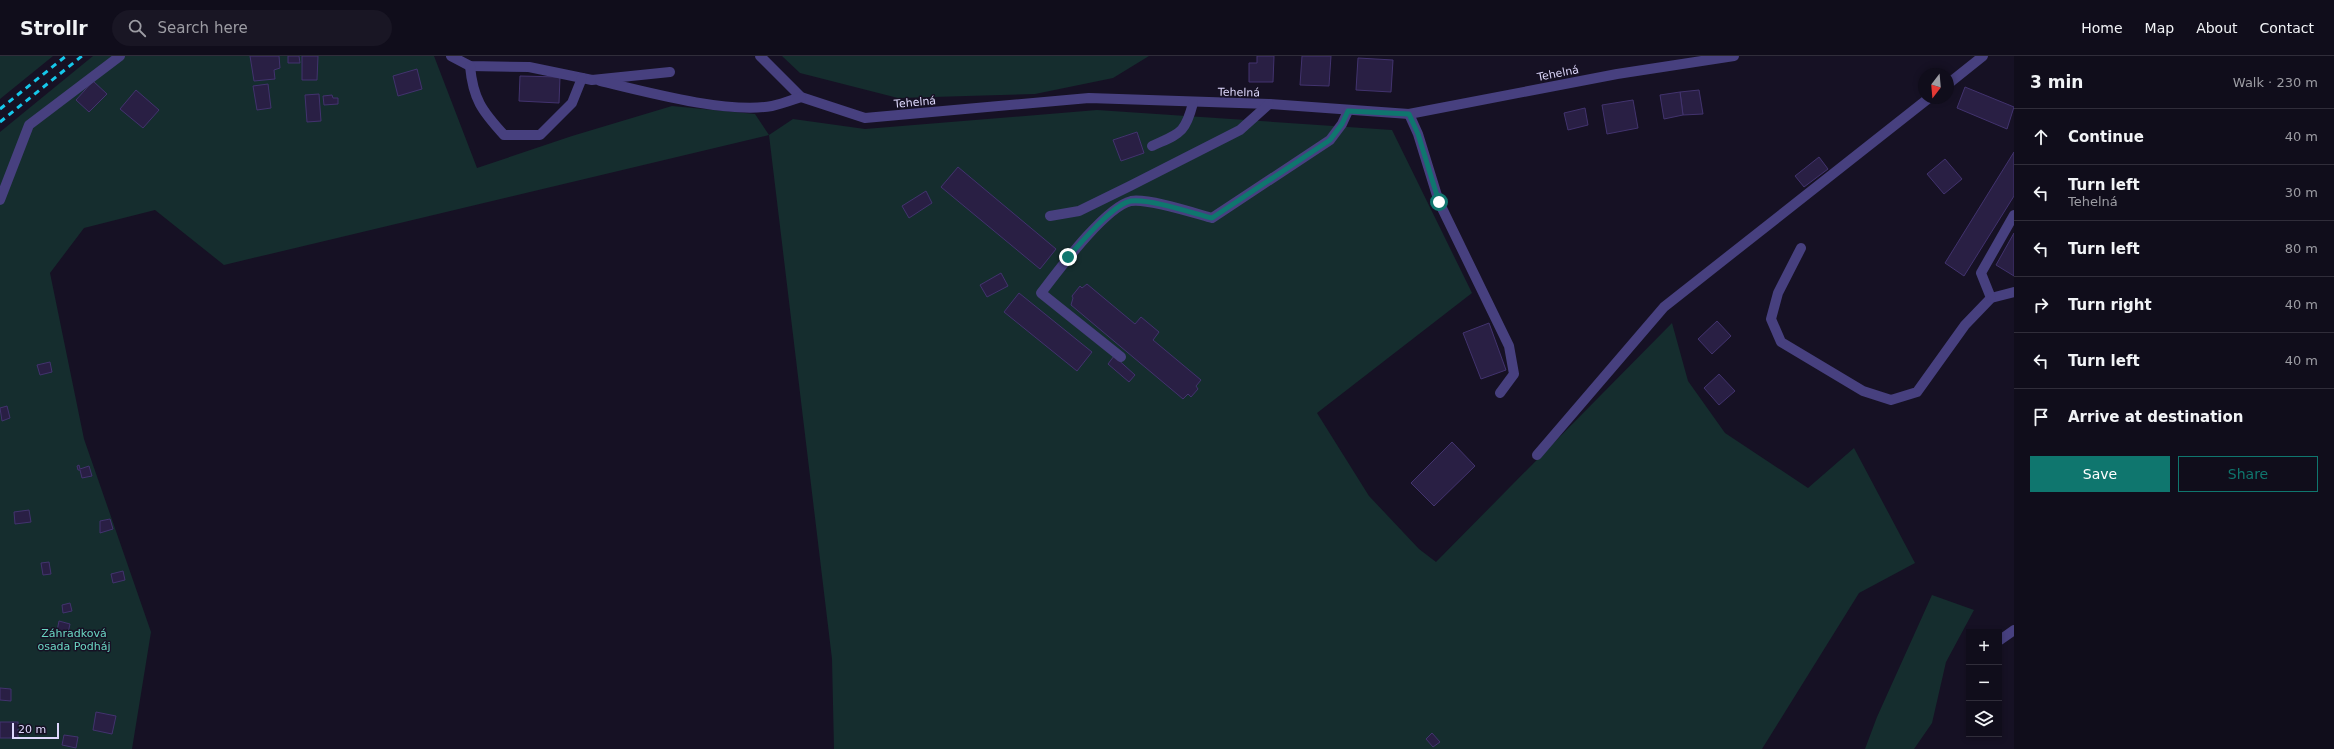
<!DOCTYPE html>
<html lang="en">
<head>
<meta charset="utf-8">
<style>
  body { margin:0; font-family:"DejaVu Sans",sans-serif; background:#191624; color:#f1f3f6 }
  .controls { position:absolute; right:12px; bottom:12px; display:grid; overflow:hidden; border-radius:0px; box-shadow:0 2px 6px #0003 }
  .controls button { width:36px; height:36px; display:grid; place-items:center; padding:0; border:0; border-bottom:1px solid #302d3a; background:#100d1b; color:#f1f3f6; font:20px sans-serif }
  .compass { position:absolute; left:1918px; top:12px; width:36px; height:36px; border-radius:50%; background:#100d1b; box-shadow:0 2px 6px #0003; rotate:196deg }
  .scale { position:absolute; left:12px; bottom:10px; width:47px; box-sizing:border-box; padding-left:4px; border:2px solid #ded8fc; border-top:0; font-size:11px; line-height:14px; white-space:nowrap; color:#ded8fc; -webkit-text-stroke:3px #161124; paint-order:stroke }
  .stop { position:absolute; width:12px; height:12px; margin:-9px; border:3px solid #0f766e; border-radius:50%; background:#fff }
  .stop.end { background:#0f766e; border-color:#fff; box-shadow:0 1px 4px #0008 }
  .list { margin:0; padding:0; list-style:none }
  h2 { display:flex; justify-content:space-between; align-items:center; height:52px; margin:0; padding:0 16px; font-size:17px }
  h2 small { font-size:13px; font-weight:400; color:#9c9ca3 }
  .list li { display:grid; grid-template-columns:26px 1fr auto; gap:12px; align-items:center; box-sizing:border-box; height:56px; padding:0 16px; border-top:1px solid #302d3a }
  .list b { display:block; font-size:15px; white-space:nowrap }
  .list p { margin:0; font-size:13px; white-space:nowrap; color:#9c9ca3 }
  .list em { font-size:13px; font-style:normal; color:#9c9ca3 }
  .actions { display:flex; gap:8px; padding:12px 16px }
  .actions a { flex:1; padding:9px 0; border:1px solid #0f766e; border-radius:0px; text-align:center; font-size:14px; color:#0f766e }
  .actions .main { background:#0f766e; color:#fff }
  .icon { flex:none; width:22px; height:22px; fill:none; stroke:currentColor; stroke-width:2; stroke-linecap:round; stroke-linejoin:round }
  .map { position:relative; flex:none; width:2014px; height:693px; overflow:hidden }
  header { display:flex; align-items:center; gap:24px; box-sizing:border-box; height:56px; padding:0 20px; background:#100d1b; border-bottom:1px solid #302d3a }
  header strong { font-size:19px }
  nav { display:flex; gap:22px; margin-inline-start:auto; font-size:14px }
  .search { width:280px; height:36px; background:#191624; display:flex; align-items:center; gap:10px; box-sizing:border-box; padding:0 14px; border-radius:22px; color:#9c9ca3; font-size:15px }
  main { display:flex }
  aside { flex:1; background:#100d1b }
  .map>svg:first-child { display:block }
  .green { fill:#152d2e }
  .building { fill:#291f44; stroke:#42336e }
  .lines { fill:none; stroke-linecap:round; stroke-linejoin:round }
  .minor { stroke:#47407f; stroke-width:10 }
  .rail { stroke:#15c7ea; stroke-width:3; stroke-dasharray:6 5; stroke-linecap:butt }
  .route { stroke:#0f766e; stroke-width:5 }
  .labels { text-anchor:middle; stroke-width:3; stroke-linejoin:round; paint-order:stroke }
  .street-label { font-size:11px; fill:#ded8fc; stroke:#161124 }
  .park-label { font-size:11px; fill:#6ad6c2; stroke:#161124 }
</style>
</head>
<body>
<header>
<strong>Strollr</strong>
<div class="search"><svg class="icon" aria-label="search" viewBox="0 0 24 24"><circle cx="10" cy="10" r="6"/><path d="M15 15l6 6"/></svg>Search here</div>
<nav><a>Home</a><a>Map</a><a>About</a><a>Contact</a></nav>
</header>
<main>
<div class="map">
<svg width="2014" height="693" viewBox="0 0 2014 693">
  <rect width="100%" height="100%" fill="#161124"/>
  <g class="green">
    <path d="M 0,0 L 53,0 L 0,43 Z"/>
    <path d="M 93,0 L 434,0 L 477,112 L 572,80 L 672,50 L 755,58 L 769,79 L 793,63 L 865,73 L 1097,54 L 1392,74 L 1472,237 L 1317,357 L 1369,440 L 1419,493 L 1436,506 L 1672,267 L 1688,325 L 1725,377 L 1808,432 L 1854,392 L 1915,507 L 1859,537 L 1762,693 L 834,693 L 832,603 L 769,79 L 224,209 L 155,154 L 84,172 L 50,217 L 84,383 L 151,576 L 132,693 L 0,693 L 0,76 Z"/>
    <path d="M 782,0 L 1149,0 L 1113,22 L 1035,38 L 898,42 L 800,17 Z"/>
    <path d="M 1932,539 L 1974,554 L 1946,606 L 1932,667 L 1914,693 L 1865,693 L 1877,661 Z"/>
  </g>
  <g class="building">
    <path d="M 250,0 L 279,0 L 280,12 L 274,14 L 275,23 L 254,25 Z"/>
    <path d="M 288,0 L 299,0 L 300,7 L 288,7 Z"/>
    <path d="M 302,0 L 318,0 L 317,24 L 302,24 Z"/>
    <path d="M 1257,0 L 1274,0 L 1273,26 L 1249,26 L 1249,7 L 1257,7 Z"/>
    <path d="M 1302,0 L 1331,0 L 1329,30 L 1300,29 Z"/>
    <path d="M 1358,2 L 1393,4 L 1391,36 L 1356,34 Z"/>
    <path d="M 417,13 L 422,33 L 398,40 L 393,20 Z"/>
    <path d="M 520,20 L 560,21 L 559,47 L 519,45 Z"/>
    <path d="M 93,25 L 107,38 L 89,56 L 76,44 Z"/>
    <path d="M 268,28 L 271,52 L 257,54 L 253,30 Z"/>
    <path d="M 1965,31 L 2014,51 L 2007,73 L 1957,52 Z"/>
    <path d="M 136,34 L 159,54 L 143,72 L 120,53 Z"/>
    <path d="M 1699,34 L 1703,58 L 1683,59 L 1680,36 Z"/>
    <path d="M 1680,36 L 1683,59 L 1664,63 L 1660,39 Z"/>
    <path d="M 319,38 L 321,65 L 307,66 L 305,39 Z"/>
    <path d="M 332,39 L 333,42 L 338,42 L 338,48 L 324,49 L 323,40 Z"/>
    <path d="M 1633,44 L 1638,72 L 1607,78 L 1602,49 Z"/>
    <path d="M 1585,52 L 1588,69 L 1568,74 L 1564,57 Z"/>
    <path d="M 1137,76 L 1144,97 L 1121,105 L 1113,84 Z"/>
    <path d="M 2014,96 L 2014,140 L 1964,220 L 1945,207 Z"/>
    <path d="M 1819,101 L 1828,113 L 1804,131 L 1795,120 Z"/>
    <path d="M 1945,103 L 1962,123 L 1944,138 L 1927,118 Z"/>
    <path d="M 958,111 L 1056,193 L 1040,213 L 941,131 Z"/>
    <path d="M 926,135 L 932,147 L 909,162 L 902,150 Z"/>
    <path d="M 2014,177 L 2014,220 L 1996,209 Z"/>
    <path d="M 1001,217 L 1008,230 L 987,241 L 980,229 Z"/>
    <path d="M 1087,228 L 1135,268 L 1141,261 L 1159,276 L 1153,284 L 1201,324 L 1196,330 L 1198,333 L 1191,341 L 1188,338 L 1183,343 L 1071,249 L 1073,242 L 1072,240 L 1080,230 L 1082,232 Z"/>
    <path d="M 1019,237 L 1092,296 L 1077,315 L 1004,256 Z"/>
    <path d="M 1717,265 L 1731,280 L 1712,298 L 1698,283 Z"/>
    <path d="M 1489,267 L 1506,314 L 1481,323 L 1463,277 Z"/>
    <path d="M 1114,300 L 1135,319 L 1129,326 L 1108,308 Z"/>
    <path d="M 50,306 L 52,316 L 40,319 L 37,309 Z"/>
    <path d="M 1719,318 L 1735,335 L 1719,349 L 1704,332 Z"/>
    <path d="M 7,350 L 10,362 L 2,365 L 0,352 Z"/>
    <path d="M 1452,386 L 1475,410 L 1434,450 L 1411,427 Z"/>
    <path d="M 79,409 L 80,413 L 89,410 L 92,420 L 82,422 L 80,414 L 78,414 L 77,410 Z"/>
    <path d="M 29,454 L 31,466 L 15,468 L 14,456 Z"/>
    <path d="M 110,463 L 113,473 L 100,477 L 100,465 Z"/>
    <path d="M 49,506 L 51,518 L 43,519 L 41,507 Z"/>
    <path d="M 123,515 L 125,524 L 113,527 L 111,518 Z"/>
    <path d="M 70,547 L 72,555 L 63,557 L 62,549 Z"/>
    <path d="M 59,565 L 70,568 L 68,577 L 57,575 Z"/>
    <path d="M 0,632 L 11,633 L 11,645 L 0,644 Z"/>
    <path d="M 96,656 L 116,660 L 112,678 L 93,674 Z"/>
    <rect x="0" y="666" width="18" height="16"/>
    <path d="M 1432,677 L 1440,686 L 1433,691 L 1426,683 Z"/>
    <path d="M 64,679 L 78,681 L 76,692 L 62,689 Z"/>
  </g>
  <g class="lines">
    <g class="minor">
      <path d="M 451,0 L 470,10 L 529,11 L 592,24 L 670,16"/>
      <path d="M 760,0 L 801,41 L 865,62 L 1089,42 L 1269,48 L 1409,58 L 1617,18 L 1734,0"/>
      <path d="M 470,10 C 473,43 482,55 504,79 L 540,79 L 572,47 L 582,22"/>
      <path d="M 600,25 C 646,36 727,58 772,50 C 782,48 792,44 801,41"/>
      <path d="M 1948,28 L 1983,0"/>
      <path d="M 1409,58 L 1418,78 L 1439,146 L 1509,290 L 1514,318 L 1500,337"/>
      <path d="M 1152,90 C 1180,77 1185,78 1193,47"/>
      <path d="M 0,144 L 29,69 L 120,0"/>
      <path d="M 1050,160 L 1079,155 L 1130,130 L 1240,74 L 1269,48"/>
      <path d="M 1801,192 L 1778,237 L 1771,263 L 1781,286 L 1863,335 L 1891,344 L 1917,336 L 1965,269 L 1991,242 L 2014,236"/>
      <path d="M 1991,242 L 1981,217 L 2014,159"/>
      <path d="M 1121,301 L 1041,237 C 1058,215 1105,151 1131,145 C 1148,142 1194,157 1212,162 L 1330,84 L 1342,68 L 1348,55"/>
      <path d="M 1537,399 L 1664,251 L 1929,42"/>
      <path d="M 2000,584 L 2014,574"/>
    </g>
    <g class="rail">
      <path d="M 0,53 L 66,0"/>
      <path d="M 0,66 L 82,0"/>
    </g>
  </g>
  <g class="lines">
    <path class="route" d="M 1068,201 C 1081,187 1113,148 1131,145 C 1152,143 1192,157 1212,162 L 1330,84 L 1342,68 L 1348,55 L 1409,58 L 1418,78 L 1439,146"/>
  </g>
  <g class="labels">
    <g class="street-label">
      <text transform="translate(1558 17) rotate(-11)" y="4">Tehelná</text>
      <text transform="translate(1239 36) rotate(1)" y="4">Tehelná</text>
      <text transform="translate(915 46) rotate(-5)" y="4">Tehelná</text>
    </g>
    <g class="park-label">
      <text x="74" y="581">Záhradková<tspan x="74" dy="13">osada Podháj</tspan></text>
    </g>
  </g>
</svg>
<div class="controls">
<button>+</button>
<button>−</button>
<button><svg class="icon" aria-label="layers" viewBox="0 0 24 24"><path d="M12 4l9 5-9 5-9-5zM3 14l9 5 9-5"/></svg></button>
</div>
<svg class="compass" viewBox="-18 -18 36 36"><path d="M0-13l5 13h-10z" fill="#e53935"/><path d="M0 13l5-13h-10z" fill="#9c9ca3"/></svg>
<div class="scale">20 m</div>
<div class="stop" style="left:1439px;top:146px"></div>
<div class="stop end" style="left:1068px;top:201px"></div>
</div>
<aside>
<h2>3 min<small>Walk · 230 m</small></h2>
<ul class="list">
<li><svg class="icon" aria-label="ahead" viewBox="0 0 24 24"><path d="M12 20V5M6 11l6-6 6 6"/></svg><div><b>Continue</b></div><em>40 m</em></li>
<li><svg class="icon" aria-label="left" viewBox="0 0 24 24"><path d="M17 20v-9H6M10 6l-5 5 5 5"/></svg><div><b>Turn left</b><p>Tehelná</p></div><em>30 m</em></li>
<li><svg class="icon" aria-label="left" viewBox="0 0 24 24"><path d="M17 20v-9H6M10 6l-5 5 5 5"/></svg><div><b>Turn left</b></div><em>80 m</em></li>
<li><svg class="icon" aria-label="right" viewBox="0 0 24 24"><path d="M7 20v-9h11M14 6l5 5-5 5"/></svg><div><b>Turn right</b></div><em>40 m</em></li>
<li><svg class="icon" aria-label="left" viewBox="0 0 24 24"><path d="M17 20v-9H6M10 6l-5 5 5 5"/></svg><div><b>Turn left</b></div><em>40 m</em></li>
<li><svg class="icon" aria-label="arrive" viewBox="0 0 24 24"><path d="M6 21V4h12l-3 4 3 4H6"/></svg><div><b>Arrive at destination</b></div></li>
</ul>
<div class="actions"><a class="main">Save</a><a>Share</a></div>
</aside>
</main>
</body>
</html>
